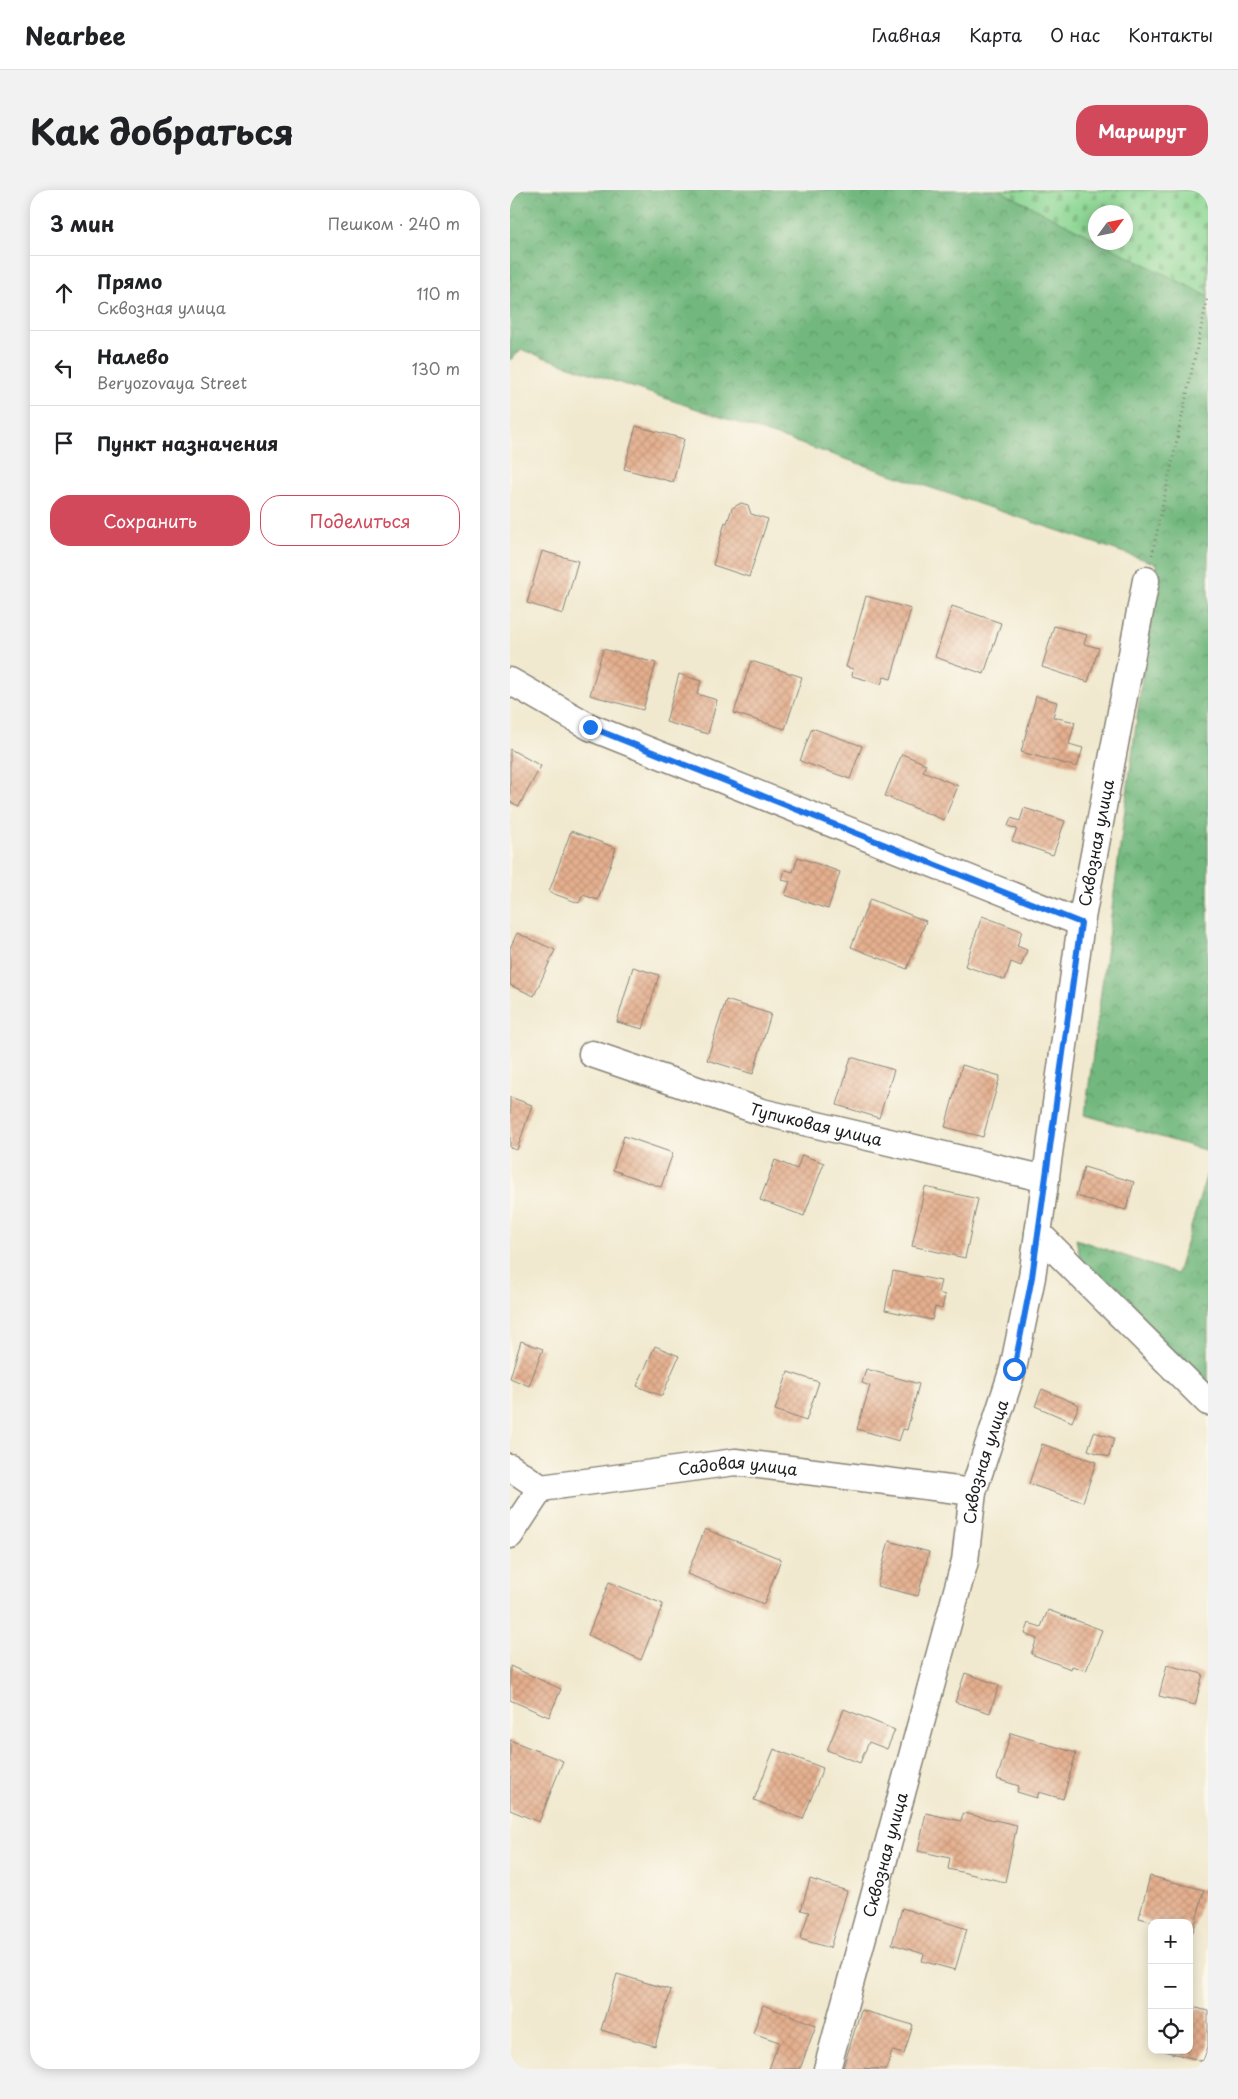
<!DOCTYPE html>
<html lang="ru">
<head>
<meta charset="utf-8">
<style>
  body { margin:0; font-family:"Playpen Sans",sans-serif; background:#f2f2f2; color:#202124 }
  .controls { position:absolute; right:15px; bottom:15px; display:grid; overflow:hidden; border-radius:10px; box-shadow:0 2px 12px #0003 }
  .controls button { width:45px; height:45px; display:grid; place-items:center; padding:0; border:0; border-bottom:1px solid #e0e0e0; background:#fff; color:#202124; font:25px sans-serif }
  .compass { position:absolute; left:578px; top:15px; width:45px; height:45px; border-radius:50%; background:#fff; box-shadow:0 2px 12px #0003; rotate:57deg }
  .stop { position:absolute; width:15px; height:15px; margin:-11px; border:4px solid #1a73e8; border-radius:50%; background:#fff }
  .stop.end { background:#1a73e8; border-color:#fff; box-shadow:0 1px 5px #0008 }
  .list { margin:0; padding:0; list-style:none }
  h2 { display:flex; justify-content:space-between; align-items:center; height:65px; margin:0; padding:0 20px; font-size:21px }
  h2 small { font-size:16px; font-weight:400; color:#757577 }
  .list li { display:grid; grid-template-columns:32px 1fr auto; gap:15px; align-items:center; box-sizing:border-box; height:75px; padding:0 20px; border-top:1px solid #e0e0e0 }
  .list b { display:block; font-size:19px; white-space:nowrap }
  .list p { margin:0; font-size:16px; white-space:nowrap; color:#757577 }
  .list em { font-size:16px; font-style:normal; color:#757577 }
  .actions { display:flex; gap:10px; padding:15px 20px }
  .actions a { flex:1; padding:11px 0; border:1px solid #d1495b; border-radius:20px; text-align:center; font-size:18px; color:#d1495b }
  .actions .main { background:#d1495b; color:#fff }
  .icon { flex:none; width:28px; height:28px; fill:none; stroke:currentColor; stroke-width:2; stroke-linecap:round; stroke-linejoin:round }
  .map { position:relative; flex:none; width:698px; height:1879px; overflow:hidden; border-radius:20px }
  header { display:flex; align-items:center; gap:30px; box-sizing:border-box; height:70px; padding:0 25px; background:#fff; border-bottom:1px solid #e0e0e0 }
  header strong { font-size:24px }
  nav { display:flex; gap:28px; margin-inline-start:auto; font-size:18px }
  .intro { display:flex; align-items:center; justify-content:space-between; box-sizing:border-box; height:120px; padding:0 30px }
  h1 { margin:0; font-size:35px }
  .button { padding:12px 22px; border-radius:20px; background:#d1495b; color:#fff; font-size:18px; font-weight:700 }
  main { display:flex; gap:30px; padding:0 30px }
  aside { flex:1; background:#fff; border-radius:20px; box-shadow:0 2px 12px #0003 }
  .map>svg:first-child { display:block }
  .forest { fill:url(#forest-crowns); stroke:#476a4d; fill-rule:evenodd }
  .cemetery { fill:url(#cemetery-stones); stroke:#547a58 }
  .building { fill:url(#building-cross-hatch) }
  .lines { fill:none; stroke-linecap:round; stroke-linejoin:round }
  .minor-casing { stroke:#868276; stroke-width:29 }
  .path { stroke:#868276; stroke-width:3; stroke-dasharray:1 4; stroke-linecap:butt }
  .minor { stroke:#fff; stroke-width:26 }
  .route { stroke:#1a73e8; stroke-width:6 }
  .labels { text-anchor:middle; stroke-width:5; stroke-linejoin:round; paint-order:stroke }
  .street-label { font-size:16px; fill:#1c1c1c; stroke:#fbf7ec }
</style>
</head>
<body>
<header>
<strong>Nearbee</strong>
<nav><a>Главная</a><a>Карта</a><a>О нас</a><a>Контакты</a></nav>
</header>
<div class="intro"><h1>Как добраться</h1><a class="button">Маршрут</a></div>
<main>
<aside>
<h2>3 мин<small>Пешком · 240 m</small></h2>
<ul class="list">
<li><svg class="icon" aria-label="ahead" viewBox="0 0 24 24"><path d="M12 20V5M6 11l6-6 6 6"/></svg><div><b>Прямо</b><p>Сквозная улица</p></div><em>110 m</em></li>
<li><svg class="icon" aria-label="left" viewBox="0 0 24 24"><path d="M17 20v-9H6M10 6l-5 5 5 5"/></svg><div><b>Налево</b><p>Beryozovaya Street</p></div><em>130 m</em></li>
<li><svg class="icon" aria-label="arrive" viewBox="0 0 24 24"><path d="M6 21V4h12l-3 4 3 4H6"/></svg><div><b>Пункт назначения</b></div></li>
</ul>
<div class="actions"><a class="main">Сохранить</a><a>Поделиться</a></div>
</aside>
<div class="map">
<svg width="698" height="1879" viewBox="0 0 698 1879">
  <defs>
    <pattern id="forest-crowns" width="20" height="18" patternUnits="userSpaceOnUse" patternTransform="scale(1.25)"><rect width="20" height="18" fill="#72b87e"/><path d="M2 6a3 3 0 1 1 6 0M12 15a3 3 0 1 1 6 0" fill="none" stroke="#5d9566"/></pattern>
    <pattern id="cemetery-stones" width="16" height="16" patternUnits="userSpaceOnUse" patternTransform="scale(1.25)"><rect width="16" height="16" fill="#8dd794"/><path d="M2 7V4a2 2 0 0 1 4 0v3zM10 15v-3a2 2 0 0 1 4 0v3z" fill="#79b87f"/></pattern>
    <pattern id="building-cross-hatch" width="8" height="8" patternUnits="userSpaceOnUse" patternTransform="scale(1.25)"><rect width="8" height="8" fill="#e4af8e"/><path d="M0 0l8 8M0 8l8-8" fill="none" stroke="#c3967a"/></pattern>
  </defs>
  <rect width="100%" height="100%" fill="#fbf7ec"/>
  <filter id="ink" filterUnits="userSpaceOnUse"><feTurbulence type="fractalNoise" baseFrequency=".02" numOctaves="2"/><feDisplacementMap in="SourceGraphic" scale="10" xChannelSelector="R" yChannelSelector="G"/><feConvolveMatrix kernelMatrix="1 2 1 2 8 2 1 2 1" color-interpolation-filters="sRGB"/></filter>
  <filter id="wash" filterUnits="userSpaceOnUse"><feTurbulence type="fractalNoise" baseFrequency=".0096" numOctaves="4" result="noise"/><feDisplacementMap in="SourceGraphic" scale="20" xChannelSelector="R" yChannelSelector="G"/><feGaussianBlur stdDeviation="1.12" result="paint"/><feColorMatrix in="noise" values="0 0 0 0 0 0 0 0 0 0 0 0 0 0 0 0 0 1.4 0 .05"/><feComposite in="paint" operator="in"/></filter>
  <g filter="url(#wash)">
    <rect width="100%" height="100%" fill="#f1e9cf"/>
    <g class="forest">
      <path d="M 0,0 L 698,0 L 698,961 L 575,925 L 647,374 L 12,160 L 0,170 ZM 586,22 L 616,22 L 616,52 L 586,52 Z"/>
      <path d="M 698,980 L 698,1225 L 572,1077 L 566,1049 L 667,1084 Z"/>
    </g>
    <path class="cemetery" d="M 489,0 L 698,0 L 698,106 L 592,53 L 616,52 L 616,22 L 586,22 L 585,49 Z"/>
    <g id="blocks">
      <g class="building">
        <path d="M 126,236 L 174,249 L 163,292 L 114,279 Z"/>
        <path d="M 231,313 L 238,315 L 241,324 L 258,329 L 239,387 L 203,375 L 215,332 L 217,333 L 222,318 Z"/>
        <path d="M 32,361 L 68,371 L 53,424 L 17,413 Z"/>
        <path d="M 356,406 L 401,419 L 381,489 L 374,487 L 371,494 L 342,486 L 343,479 L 336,477 Z"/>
        <path d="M 442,416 L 491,433 L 474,484 L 425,467 Z"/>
        <path d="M 544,436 L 577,445 L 574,454 L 589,458 L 578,492 L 532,477 Z"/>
        <path d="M 93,459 L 146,473 L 133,520 L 80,505 Z"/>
        <path d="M 241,471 L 292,487 L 275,539 L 224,523 Z"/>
        <path d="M 169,484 L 191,491 L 187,504 L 207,510 L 198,544 L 156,532 Z"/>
        <path d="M 526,506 L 547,512 L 543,527 L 565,532 L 559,554 L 573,558 L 567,577 L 511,562 Z"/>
        <path d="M 302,538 L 352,556 L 340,589 L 290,571 Z"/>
        <path d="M 0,559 L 31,576 L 9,616 L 0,612 Z"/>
        <path d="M 392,564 L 416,574 L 413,581 L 448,596 L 434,630 L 375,606 Z"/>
        <path d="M 514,618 L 555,631 L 543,665 L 502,651 L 507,639 L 498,636 L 501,628 L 510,631 Z"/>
        <path d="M 61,641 L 106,658 L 88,710 L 73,705 L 69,713 L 39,702 Z"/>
        <path d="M 288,667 L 330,682 L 318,719 L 275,705 L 280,692 L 272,690 L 275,680 L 283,682 Z"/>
        <path d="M 360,709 L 416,731 L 397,779 L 341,757 Z"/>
        <path d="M 472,726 L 512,741 L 507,756 L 517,760 L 511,776 L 501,772 L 495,790 L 455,776 Z"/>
        <path d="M 7,743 L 45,760 L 24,806 L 0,795 L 0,758 Z"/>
        <path d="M 123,777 L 149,785 L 133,839 L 107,832 Z"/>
        <path d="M 216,810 L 261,824 L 243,884 L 197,870 Z"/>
        <path d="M 341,867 L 384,880 L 369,928 L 327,915 Z"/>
        <path d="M 452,875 L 490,886 L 473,947 L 435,937 Z"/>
        <path d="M 0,907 L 22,915 L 7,960 L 0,958 Z"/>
        <path d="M 114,946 L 163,963 L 151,997 L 103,980 Z"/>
        <path d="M 292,965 L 314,973 L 294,1026 L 250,1010 L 265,970 L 287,979 Z"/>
        <path d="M 574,977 L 624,992 L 616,1020 L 566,1006 Z"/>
        <path d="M 415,997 L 468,1009 L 455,1068 L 402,1056 Z"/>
        <path d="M 383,1081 L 431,1091 L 428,1103 L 435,1105 L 432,1119 L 425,1117 L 422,1130 L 375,1120 Z"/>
        <path d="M 11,1151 L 33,1159 L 19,1196 L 0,1188 Z"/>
        <path d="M 145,1156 L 169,1166 L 152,1206 L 127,1196 Z"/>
        <path d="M 356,1179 L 409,1194 L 397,1240 L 393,1239 L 389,1251 L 347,1239 L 360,1196 L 352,1193 Z"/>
        <path d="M 278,1182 L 309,1192 L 296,1231 L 265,1220 Z"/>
        <path d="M 532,1199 L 569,1215 L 562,1232 L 525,1216 Z"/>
        <path d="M 584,1242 L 604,1248 L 599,1267 L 578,1260 Z"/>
        <path d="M 532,1254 L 586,1272 L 573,1312 L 519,1294 Z"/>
        <path d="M 195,1339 L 271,1369 L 254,1414 L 177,1384 Z"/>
        <path d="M 379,1351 L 419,1362 L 408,1406 L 367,1396 Z"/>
        <path d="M 99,1392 L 153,1414 L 131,1470 L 78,1445 Z"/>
        <path d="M 538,1420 L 592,1440 L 576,1481 L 562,1476 L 561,1479 L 521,1464 L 527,1449 L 515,1444 L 519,1433 L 531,1437 Z"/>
        <path d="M 657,1475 L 693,1484 L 685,1515 L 649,1506 Z"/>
        <path d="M 0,1476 L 51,1499 L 39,1527 L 0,1510 Z"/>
        <path d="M 455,1483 L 489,1495 L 480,1523 L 445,1512 Z"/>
        <path d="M 334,1519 L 385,1540 L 377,1559 L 359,1552 L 350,1573 L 317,1560 Z"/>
        <path d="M 501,1543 L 566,1563 L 553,1609 L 529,1602 L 527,1608 L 507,1602 L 509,1596 L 487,1589 Z"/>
        <path d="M 0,1550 L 53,1571 L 29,1632 L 0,1620 Z"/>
        <path d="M 264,1559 L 313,1578 L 293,1629 L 244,1610 Z"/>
        <path d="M 416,1623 L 451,1631 L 453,1623 L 507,1635 L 495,1692 L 438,1679 L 440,1668 L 408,1661 Z"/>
        <path d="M 640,1686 L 694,1700 L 683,1742 L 679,1741 L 679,1733 L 648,1733 L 629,1728 Z"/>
        <path d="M 300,1689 L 337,1701 L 320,1758 L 290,1749 L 299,1722 L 291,1720 Z"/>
        <path d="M 392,1718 L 457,1739 L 445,1780 L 412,1771 L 414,1764 L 382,1754 Z"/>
        <path d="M 107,1784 L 161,1800 L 145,1856 L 91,1840 Z"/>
        <path d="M 253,1815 L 306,1835 L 290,1879 L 259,1879 L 269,1852 L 243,1843 Z"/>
        <path d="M 679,1816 L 698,1821 L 698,1857 L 693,1871 L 654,1861 L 679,1860 Z"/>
        <path d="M 351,1820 L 403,1835 L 394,1864 L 382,1861 L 376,1879 L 333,1878 Z"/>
      </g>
    </g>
  </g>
  <g filter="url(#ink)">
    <use href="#blocks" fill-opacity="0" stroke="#868276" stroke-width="1"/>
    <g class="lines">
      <defs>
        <g id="minor">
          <path d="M 0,491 L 80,537 L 571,733"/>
          <path id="s1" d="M 82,864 L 252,922 L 536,989"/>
          <path d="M 528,1043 L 698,1212"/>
          <path id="s2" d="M 0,1277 L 31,1298 L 225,1272 L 463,1302"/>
          <path d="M 0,1345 L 31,1298"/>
          <path id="s3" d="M 317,1879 L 455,1371 L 463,1302 L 503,1179 L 522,1087 L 571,733 L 636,390"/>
        </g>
      </defs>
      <use href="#minor" class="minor-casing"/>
      <path class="path" d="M 642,365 L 698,106"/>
      <use href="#minor" class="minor"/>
    </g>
  </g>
  <g class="lines" filter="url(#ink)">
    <path class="route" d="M 80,537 L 571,733 L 522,1087 L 504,1179"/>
  </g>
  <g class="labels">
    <g class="street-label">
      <text dy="6" stroke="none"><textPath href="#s3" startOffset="1258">Сквозная улица</textPath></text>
      <text dy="6" stroke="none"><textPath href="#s1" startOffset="235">Тупиковая улица</textPath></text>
      <text dy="6" stroke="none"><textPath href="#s3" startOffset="628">Сквозная улица</textPath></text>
      <text dy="6" stroke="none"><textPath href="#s2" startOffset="236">Садовая улица</textPath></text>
      <text dy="6" stroke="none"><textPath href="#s3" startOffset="222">Сквозная улица</textPath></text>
    </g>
  </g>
</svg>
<div class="controls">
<button>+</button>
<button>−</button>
<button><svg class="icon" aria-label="locate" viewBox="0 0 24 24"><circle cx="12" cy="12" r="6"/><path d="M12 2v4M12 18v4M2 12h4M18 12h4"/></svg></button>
</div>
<svg class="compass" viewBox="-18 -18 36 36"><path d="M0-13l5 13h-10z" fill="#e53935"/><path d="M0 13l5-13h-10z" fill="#757577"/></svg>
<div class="stop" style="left:504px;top:1179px"></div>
<div class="stop end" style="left:80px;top:537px"></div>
</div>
</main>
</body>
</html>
